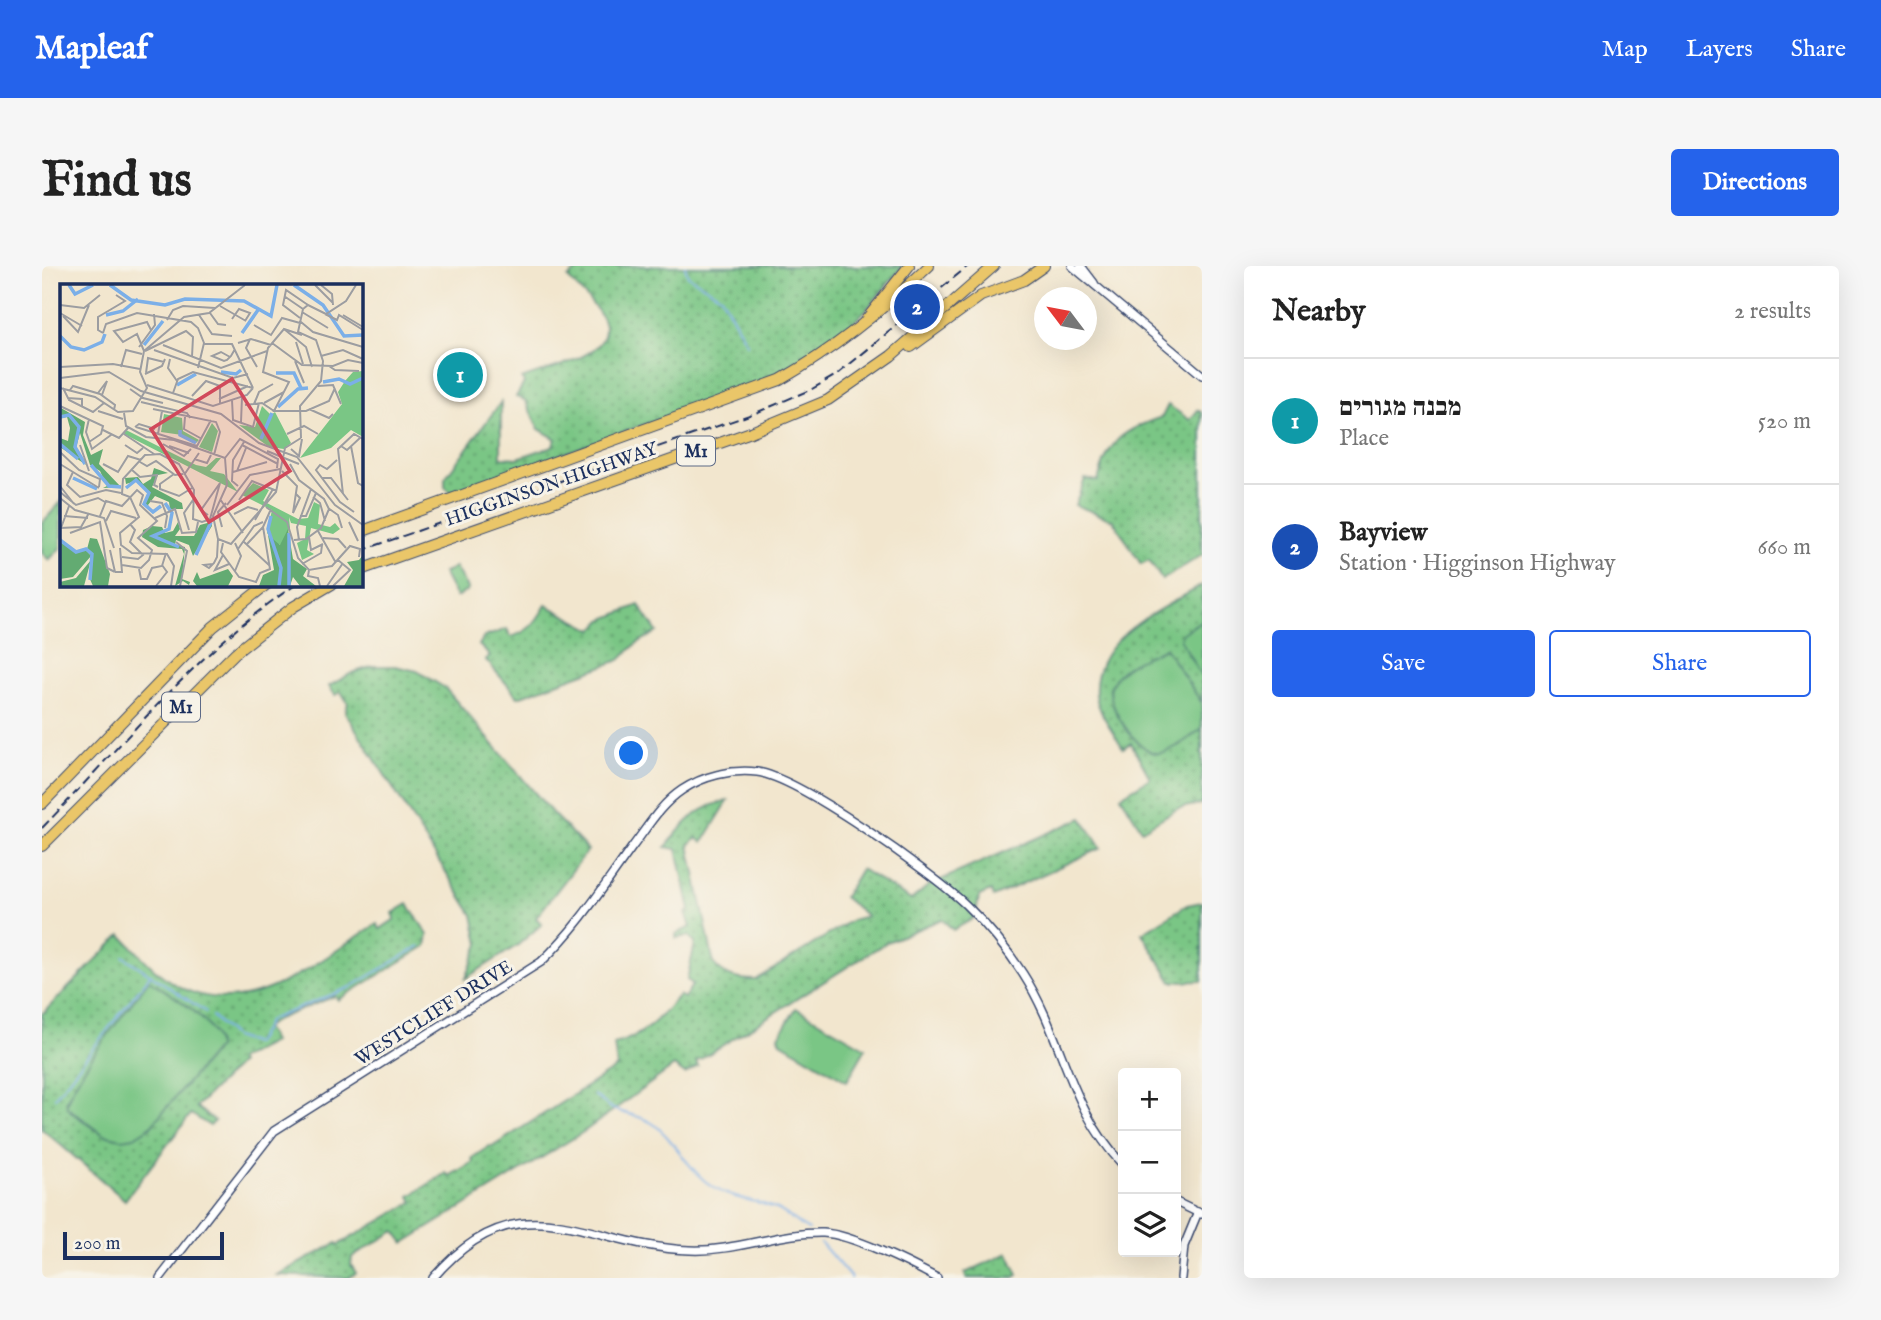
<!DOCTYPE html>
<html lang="en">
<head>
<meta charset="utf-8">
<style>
  body { margin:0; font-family:"IM FELL English","Frank Ruhl Libre",serif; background:#f6f6f6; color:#222 }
  .controls { position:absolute; right:21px; bottom:21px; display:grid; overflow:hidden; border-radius:7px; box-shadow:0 7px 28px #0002 }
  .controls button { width:63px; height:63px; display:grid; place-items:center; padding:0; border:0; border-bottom:2px solid #e0e0e0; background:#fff; color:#222; font:35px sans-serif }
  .compass { position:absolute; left:992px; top:21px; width:63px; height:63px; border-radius:50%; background:#fff; box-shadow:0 7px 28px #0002; rotate:302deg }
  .scale { position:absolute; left:21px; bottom:18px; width:161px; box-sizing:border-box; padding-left:7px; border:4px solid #1b2f5e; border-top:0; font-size:19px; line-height:24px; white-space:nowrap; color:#1b2f5e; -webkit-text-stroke:5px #f7f3e8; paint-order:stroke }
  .you { position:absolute; left:590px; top:488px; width:24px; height:24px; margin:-18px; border:5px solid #fff; border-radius:50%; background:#1a73e8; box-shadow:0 0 0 10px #1a73e833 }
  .badge { display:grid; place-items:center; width:46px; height:46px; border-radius:50%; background:#2563eb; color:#fff; font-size:23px; font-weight:700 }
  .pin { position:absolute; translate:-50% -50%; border:4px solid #fff; box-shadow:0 2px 7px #0006 }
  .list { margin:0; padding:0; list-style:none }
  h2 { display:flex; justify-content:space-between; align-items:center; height:91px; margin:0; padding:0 28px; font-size:30px }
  h2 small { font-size:23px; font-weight:400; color:#767676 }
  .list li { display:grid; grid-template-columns:46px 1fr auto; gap:21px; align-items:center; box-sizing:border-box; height:126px; padding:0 28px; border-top:2px solid #e0e0e0 }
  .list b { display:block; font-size:26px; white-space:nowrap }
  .list p { margin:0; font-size:23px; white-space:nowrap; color:#767676 }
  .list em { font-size:23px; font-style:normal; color:#767676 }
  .actions { display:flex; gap:14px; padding:21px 28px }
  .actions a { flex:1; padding:16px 0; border:2px solid #2563eb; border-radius:7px; text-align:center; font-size:24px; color:#2563eb }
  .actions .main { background:#2563eb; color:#fff }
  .icon { flex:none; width:38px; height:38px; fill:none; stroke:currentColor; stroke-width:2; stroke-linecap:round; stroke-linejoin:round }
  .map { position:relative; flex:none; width:1160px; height:1012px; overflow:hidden; border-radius:7px }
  header { display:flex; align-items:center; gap:42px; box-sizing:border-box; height:98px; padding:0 35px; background:#2563eb; color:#fff }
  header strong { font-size:33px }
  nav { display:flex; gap:38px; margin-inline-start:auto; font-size:24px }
  .intro { display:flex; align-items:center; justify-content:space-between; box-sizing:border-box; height:168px; padding:0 42px }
  h1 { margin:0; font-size:49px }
  .button { padding:18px 32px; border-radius:7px; background:#2563eb; color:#fff; font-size:24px; font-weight:700 }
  main { display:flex; gap:42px; padding:0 42px }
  aside { flex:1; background:#fff; border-radius:7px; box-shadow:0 7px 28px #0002 }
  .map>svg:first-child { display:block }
  .grass { fill:url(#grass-dots); stroke:#4a7a72; stroke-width:2; fill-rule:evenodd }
  .pitch { fill:#7ac685; stroke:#4a7a72; stroke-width:2 }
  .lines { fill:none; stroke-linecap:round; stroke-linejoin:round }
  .stream { stroke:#7bafe8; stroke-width:2 }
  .tertiary-casing { stroke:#3b4a6f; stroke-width:10 }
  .trunk-casing { stroke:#3b4a6f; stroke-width:12 }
  .tertiary { stroke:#fff; stroke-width:7 }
  .trunk { stroke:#eac669; stroke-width:10 }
  .rail { stroke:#1b2f5e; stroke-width:2; stroke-dasharray:10 5; stroke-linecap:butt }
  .labels { text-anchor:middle; stroke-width:6; stroke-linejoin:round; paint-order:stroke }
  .shield { fill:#f7f3e8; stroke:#5d6a87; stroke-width:2 }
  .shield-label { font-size:18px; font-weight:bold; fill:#1b2f5e }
  .street-label { font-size:19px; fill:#1b2f5e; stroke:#f7f3e8 }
  .inset-river { fill:none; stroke:#7bafe8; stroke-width:3.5 }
  .inset-road { fill:none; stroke:#9c9da1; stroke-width:2 }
  .view { fill:#d1495b; fill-opacity:0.15; stroke:#d1495b; stroke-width:3.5 }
  .inset-edge { fill:none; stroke:#1b2f5e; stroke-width:3.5 }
</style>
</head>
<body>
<header>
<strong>Mapleaf</strong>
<nav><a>Map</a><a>Layers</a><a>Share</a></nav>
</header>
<div class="intro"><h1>Find us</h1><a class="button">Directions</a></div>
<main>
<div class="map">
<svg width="1160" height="1012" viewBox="0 0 1160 1012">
  <defs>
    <pattern id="grass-dots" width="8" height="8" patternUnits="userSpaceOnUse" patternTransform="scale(1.75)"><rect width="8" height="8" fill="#7ac685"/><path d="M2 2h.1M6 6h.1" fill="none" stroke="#63a170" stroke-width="1.8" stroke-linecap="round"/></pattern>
  </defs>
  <rect width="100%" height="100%" fill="#f7f3e8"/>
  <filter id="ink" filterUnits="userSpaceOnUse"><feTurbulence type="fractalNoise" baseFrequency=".0143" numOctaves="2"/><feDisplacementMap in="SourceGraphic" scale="14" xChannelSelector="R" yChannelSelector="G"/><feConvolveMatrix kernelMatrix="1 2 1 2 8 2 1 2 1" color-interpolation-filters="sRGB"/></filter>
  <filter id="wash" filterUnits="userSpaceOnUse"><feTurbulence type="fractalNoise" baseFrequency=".00686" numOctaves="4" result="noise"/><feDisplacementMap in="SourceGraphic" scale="28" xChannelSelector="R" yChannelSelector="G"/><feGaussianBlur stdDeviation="1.57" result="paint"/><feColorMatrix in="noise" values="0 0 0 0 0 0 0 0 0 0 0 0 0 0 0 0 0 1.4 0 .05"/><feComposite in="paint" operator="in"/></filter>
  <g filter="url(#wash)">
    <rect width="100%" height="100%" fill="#f2e6ce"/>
    <g class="grass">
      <path d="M 540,0 L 861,0 L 824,44 L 794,73 L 730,113 L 410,227 L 403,221 L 403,212 L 459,136 L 459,191 L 476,192 L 511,180 L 514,173 L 497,163 L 483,134 L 474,131 L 482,117 L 480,113 C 504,102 582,89 559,50 C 551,36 537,24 526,12 Z"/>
      <path d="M 1126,139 L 1148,154 L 1156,144 L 1160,147 L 1160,289 L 1120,314 L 1107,294 L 1099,298 L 1071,254 L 1033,239 L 1043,213 L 1056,215 C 1066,174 1081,164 1120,151 Z"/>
      <path d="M 1160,319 L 1160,354 L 1140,368 L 1138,373 L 1160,412 L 1160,437 L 1123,382 L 1086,400 L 1068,421 C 1068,447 1088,471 1109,486 L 1124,485 L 1160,463 L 1160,538 L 1137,542 L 1100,564 L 1079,530 L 1108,512 L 1089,477 L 1081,482 C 1072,466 1056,447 1054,429 C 1049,371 1120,344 1160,319 Z"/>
      <path d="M 504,339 L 551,364 L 560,354 L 597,339 L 615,366 L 594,378 L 578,394 L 476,431 L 444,394 L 448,390 L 437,379 L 442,371 L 465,363 L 469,371 C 488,365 494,356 504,339 Z"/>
      <path d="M 332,400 L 353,400 L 375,405 L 403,422 L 511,548 L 546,584 L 494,652 L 500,658 L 476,679 L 424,712 L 437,678 L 431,649 L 303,446 L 306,437 L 299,426 L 293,429 L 287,420 L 310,407 Z"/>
      <path d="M 686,535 L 661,576 L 654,572 L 647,579 L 672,698 C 683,712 697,714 714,714 L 810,654 L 825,650 L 802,631 L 819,603 L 869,634 L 887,619 L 1040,552 L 1059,582 L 951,631 L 949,625 L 937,630 C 933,656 935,650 911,664 L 900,653 L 845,676 L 654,796 L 656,800 L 643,808 L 632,800 L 543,865 L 362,977 L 353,965 L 310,991 L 309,999 L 314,1007 L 306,1012 L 235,1009 L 295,977 L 296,979 L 371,936 L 368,930 L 404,907 L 407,910 L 431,896 L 430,892 L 448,880 L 450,881 L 575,801 L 572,778 C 603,770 618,752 637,729 L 642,732 L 651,718 L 645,714 L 653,677 L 647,670 L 634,672 L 634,668 L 649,661 L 644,647 L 648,644 L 635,583 L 624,581 C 640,559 657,539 686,535 Z"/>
      <path d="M 1160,636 L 1160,715 L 1130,716 L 1100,667 L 1145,639 Z"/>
      <path d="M 366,638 L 386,669 L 384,680 L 296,734 L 293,730 L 238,752 L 223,761 L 231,776 L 196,794 L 198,797 L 154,841 L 173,855 L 168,860 L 149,848 L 83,934 L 0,863 L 0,748 L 79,669 C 95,685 111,705 131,717 C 204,762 274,695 335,658 L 338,663 L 353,653 L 351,647 ZM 107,715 C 130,730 172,751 175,782 L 108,861 L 62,869 L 29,846 L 24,835 L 37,812 Z"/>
      <path d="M 966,987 L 976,1009 L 970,1012 L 924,1012 L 923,1007 Z"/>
    </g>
    <g class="pitch">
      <path d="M 19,236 L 19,281 L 7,294 L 0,287 L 0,257 Z"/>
      <path d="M 413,301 L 426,324 L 414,331 L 401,307 Z"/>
      <path d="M 1160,354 L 1160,412 L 1138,373 L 1140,368 Z"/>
      <path d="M 1123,382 L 1160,437 L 1160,463 C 1148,471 1132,485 1117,487 C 1098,490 1060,436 1070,418 C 1079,398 1105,391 1123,382 Z"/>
      <path d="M 107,714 C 128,728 175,754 175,782 L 108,861 L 92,871 L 80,873 L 62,869 L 25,841 C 22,821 92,735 107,714 Z"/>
      <path d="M 754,742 L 824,782 L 805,815 L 739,776 L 737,770 Z"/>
    </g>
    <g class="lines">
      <g class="stream">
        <path d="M 643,0 L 646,10 L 679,30 L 705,78"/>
        <path d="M 81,690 L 164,746"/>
        <path d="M 170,750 L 192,771 L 213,778 L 227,754 L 309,721 L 378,680"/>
        <path d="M 552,829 C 557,833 563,838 569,842 C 583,849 600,849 613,859 C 633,875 644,899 663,915 C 687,935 706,931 732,942 C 749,949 752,957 767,964"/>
        <path d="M 13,831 L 109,708"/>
        <path d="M 779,977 L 809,1012"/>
      </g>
    </g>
  </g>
  <g filter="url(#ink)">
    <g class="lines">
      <defs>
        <g id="tertiary">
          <path d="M 1030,0 L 1160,109"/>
          <path d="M 1039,0 L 1052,17"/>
          <path d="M 1134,936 L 1159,948"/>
          <path d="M 118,1012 L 232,865 L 499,696 C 535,662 562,620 591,580 C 606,560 619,538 640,524 C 661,510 689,503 715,506 C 758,512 890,607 924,639 C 946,660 965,683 981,708 C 1022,772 1026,841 1081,899"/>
          <path d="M 391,1012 C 479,909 545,981 648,984 C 693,986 737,966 781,967 C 809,968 869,998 895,1012"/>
          <path d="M 1139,1012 L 1142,980 L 1156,946"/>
        </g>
        <g id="trunk">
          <path d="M 823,55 L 867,0"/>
          <path d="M 869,81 L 939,30 L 982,14 L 1002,0"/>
          <path d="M 318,266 L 738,114 C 794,82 840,45 887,0"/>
          <path d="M 318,304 L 709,166 L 786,134 L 849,90 L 952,0"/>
          <path d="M 0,538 L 171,361 L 225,318"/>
          <path d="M 0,580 L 193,387 L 251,341 L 290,318"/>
        </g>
      </defs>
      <use href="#tertiary" class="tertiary-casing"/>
      <use href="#trunk" class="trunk-casing"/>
      <use href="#tertiary" class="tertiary"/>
      <use href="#trunk" class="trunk"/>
      <g class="rail">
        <path d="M 318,285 L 716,146 L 770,123 L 796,108 L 926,0"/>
        <path d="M 0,562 C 79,481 160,379 255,318"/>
      </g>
    </g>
  </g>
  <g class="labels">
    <g class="shield">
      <rect x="635" y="170.5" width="38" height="29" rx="5"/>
      <rect x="120" y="426.5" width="38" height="29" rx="5"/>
    </g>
    <g class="shield-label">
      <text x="654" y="191">M1</text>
      <text x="139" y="447">M1</text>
    </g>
    <g class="street-label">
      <text transform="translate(509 217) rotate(-19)" y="7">HIGGINSON HIGHWAY</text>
      <text transform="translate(391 746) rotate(-32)" y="7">WESTCLIFF DRIVE</text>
    </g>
  </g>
  <g transform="translate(18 18)">
    <rect width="303" height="303" fill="#f2e6ce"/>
    <path d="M 303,87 L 303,153 L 291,146 L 271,164 L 240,174 L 282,120 L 278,108 L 285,97 L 293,88 ZM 202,122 L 211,131 L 215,128 L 231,159 L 224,165 L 209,163 L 179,141 L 195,143 ZM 104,130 L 122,134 L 123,147 L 139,156 L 136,159 L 122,151 L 101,148 ZM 152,139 L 158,147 L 152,168 L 139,163 ZM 66,146 L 136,181 L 146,183 L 156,174 L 161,174 L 150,187 L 164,190 L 178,208 L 64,150 ZM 193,199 L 209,206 L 203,217 L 238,235 L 248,234 L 254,218 L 260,221 L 258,240 L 270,243 L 275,239 L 280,245 L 273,250 L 251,244 L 247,266 L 254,270 L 242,276 L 237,259 L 245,255 L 246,242 L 231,239 L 229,233 L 230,244 L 221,261 L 216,260 L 207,249 L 212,226 L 182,211 Z" fill="#7ac685"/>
    <path d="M 1,124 L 25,138 L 23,151 L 31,171 L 43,165 L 39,180 L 61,203 L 43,204 L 47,202 L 40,187 L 30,181 L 20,149 L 16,164 L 26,181 L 0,163 L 0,154 L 8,157 L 10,144 L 7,133 L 0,134 ZM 94,184 L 108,189 L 98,191 L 92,203 L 122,219 L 123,225 L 110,225 L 109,218 L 95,212 L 88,221 L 92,227 L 84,219 L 89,208 L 76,197 L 66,200 L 65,194 L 78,193 L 83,200 L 91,195 ZM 118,238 L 120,245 L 115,252 L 134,252 L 140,241 L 151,238 L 152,242 L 133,272 L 129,261 L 116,256 L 115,261 L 125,263 L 122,295 L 130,298 L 129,301 L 123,297 L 115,302 L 124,270 L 122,265 L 98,263 L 82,253 L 83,246 L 92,242 L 102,243 L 105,249 L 113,247 ZM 228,245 L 233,275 L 247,285 L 243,292 L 256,302 L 240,302 L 233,293 L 230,302 L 199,302 L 203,291 L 214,286 L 208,251 L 220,261 ZM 30,254 L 37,255 L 50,290 L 48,302 L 33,302 L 29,293 L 33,276 L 27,265 ZM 0,257 L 16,269 L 26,266 L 31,272 L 13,293 L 0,295 ZM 303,271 L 303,302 L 284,302 L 293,286 L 287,278 L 299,276 ZM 31,276 L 24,302 L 0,302 L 0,298 L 16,294 ZM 168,285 L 173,292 L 168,302 L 137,302 L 133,297 L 137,288 L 140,295 Z" fill="#63ab72"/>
    <path class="inset-river" d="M 9,1 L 15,10 L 33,1M 50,1 L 71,16 L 105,21 L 125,15 L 184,17 L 211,32 L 217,1M 234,1 L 263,21 L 284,52 L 303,51M 46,31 L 63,27 L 78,15M 182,49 L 198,26M 0,52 L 11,63 L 24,66 L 42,58 L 45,50M 84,61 L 103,37M 161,88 L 176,90 L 181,86M 216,89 L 234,89 L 241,104M 263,98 L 279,95 L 290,100 L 303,94M 117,101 L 136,90M 218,123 L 238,105 L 248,104M 0,133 L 9,131 L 19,143 L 15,163 L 25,180M 120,146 L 120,151 L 136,159M 201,155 L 212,129M 0,160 L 18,175M 31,181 L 49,202 L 61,203M 13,194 L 37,205M 66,204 L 76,196 L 89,209 L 84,220 L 93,228 L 101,222M 105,219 L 112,229 L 109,245 L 93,252 L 119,263M 211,232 L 208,245 L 221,284 L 219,302M 0,256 L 16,268 L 26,265 L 32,270 L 30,296M 136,271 L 151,238M 229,302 L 229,249"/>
    <path class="inset-road" d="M 255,1 L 273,19M 261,1 L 272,10 L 273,21M 224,12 L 243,25M 0,21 L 24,24 L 40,11M 160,22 L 186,37M 242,28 L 268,44M 0,29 L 22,42M 150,29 L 158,40 L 166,41M 265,30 L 277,36 L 279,31 L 303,46M 139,31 L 152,50 L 172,52M 283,31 L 303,43M 3,32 L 18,48 L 29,21M 240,34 L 223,21 L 226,6 L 248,21M 172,35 L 179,25 L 190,29 L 185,37M 107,36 L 113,26 L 123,22 L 155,24M 241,38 L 253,48 L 303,63M 194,41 L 211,51 L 222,34 L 240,39M 224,45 L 246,63 L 252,83M 43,49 L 46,40 L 77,29 L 131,38 L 138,44 L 144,59 L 138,84M 43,49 L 38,46 L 38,33 L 65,17 L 56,11M 242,51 L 224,45 L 208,64 L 203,88 L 229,98 L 214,127 L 246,127 L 269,117 L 275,104M 190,55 L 186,64 L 197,83M 236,58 L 243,80M 178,59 L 191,55 L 211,61M 212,59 L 242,81 L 273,82 L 288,76 L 303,79M 144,60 L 172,60 L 193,104M 103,61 L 161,84 L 207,67M 79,63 L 95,41 L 94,30M 94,66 L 173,94 L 188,90M 84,67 L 77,50 L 63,58 L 54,47 L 87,38 L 91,46M 85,67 L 126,47 L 133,53 L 132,73M 261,72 L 283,66 L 303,75M 170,73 L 161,68 L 152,72 L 164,77 L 167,76 L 171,72 L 175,65M 110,75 L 108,84 L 117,97M 235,77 L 244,99M 269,82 L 275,86 L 299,87M 0,83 L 53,80 L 80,85M 61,83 L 66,66 L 82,70M 86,89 L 88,74 L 104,78M 85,90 L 102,82 L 105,75M 0,94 L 49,88 L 81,107 L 161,130 L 199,159 L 237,173 L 275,221 L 303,241M 87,101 L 153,122 L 187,111 L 193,104M 258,102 L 273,101 L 281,120M 0,104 L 35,113 L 58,128 L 73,127 L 87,104 L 80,88 L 84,67 L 124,33 L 149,29 L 185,1M 3,104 L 9,116 L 33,128 L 44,119M 70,105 L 83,114 L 103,119M 10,106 L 13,102 L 40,110 L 55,121 L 54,126M 38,109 L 47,97 L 42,111M 113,109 L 118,95 L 133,88 L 193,104M 132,112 L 146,97 L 160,102 L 160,120M 7,114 L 22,115 L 22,122M 159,115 L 188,102M 172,116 L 173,136 L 193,143 L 199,119M 81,118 L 127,129 L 130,134M 204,119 L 224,108M 194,120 L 199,108 L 213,100M 185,121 L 202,119 L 214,127M 0,122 L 43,142 L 41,150 L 29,158M 93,125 L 156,138 L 160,148 L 154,171M 249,125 L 269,134 L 273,130M 38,127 L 63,135M 64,129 L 66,142 L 86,153 L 114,156 L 165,174M 125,133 L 124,145 L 142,155M 29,135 L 26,148 L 32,165 L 51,151M 181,138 L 182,113M 75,143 L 79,140 L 95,145M 76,143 L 137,162 L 151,136M 43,146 L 59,154 L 68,144M 64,150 L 94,170M 98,150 L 102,127M 227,150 L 244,142 L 258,150M 241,154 L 240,122 L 261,97 L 263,77 L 256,56 L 238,48 L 243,25 L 248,21 L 266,30 L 286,17 L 296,1M 103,160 L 124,172 L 131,165M 20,161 L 29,187M 65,161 L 77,169 L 83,164M 182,161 L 218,180M 109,162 L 129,169M 281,162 L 287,166 L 301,153M 291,162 L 298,199 L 303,202M 231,165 L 239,172 L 242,155M 207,167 L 239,180M 0,168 L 19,186 L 40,195 L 39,203M 165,174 L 167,201 L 153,232 L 158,255 L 171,260 L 216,208 L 225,164 L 241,154M 165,174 L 180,155 L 218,175 L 217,184M 134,175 L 147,179 L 151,171M 277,176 L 267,185 L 260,181 L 256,186 L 280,218 L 294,228M 80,178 L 87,182 L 96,177 L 115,191 L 123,190M 0,180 L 39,204M 43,180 L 58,188 L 68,172 L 81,176M 230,180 L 239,196 L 264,215 L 269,225 L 261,244 L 246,255 L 234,256M 72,186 L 80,193 L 97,191 L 94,201 L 98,203M 177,187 L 186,164M 222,187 L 237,202 L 233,229 L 240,214 L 236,210M 13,188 L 7,201 L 20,213 L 46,206 L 61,209M 173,188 L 207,178M 114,190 L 100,200 L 100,205 L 119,212 L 132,204M 124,191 L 139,169M 262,194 L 271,194 L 288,216M 0,202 L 14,220M 178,202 L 172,197 L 173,176 L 184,158M 0,208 L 16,221 L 38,214 L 45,218M 283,210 L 278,165 L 294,150 L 303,155M 253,213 L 260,219 L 265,237M 0,214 L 15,226 L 44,234 L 54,264M 160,215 L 183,249M 179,216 L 192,197 L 217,207M 90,217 L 102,219 L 107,232 L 105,244M 167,221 L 190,191 L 220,185M 206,223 L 227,238 L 238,274 L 249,286 L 272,282 L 290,262 L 300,265 L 299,273M 268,224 L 278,231 L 282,244M 174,230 L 188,223 L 198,226M 148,231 L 141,226 L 160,199 L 150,235M 4,232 L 28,234M 40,232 L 46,217 L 62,222 L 77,206 L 83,211 L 80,221 L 97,237 L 78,254 L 92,266 L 89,276 L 81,284 L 62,281M 240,232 L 246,232 L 256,209M 95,234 L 115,225 L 122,249 L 136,248 L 138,238M 195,236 L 213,205M 46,237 L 51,227 L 76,234M 289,238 L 298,257M 162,243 L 158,228 L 166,219M 0,244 L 21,243 L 29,229M 1,244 L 9,222M 129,246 L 124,229 L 135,213M 258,247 L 276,279M 10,249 L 40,238 L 47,284 L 55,288M 249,253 L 251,266 L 263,260M 263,254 L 278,255 L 286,264M 239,256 L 237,243 L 251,205M 116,258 L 127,267 L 120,302M 184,258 L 210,282M 163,259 L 161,268 L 179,293 L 196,298 L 200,289 L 210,285 L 203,243 L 211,225M 187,260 L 203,243M 178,265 L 194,242 L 203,238M 50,266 L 55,288M 163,271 L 155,286 L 169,280M 62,273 L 78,275 L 83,271 L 70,258 L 75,246 L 70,240M 153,280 L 144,281 L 149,284 L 154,279 L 157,273 L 158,255M 242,280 L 261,269 L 262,261M 79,285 L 81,295 L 87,295 L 92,284 L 102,282 L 106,269M 249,286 L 248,292 L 258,294 L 260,302M 175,287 L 181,272 L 175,259M 55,288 L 62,288 L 60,264M 96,302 L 107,288 L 102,281M 111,302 L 114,282 L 107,270 L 72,269 L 61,261 L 60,249 L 79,233 L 70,213 L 62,210 L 63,195 L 85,171 L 100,170 L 119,180 L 134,206 L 133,235 L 142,238 L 154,234M 267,302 L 283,279M 273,302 L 290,286 L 278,276"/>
    <path class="view" d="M 172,95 L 230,187 L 149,238 L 91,145 Z"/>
    <rect width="303" height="303" class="inset-edge"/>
  </g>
</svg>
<div class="controls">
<button>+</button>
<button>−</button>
<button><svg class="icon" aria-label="layers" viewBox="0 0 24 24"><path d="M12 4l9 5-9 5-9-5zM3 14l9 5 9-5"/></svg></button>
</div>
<svg class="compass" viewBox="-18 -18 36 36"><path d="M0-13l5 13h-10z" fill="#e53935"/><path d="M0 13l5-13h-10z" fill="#767676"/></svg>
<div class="scale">200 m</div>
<div class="you"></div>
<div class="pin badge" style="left:418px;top:109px;background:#0f9aa8">1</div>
<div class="pin badge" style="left:875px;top:41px;background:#1a4fb4">2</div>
</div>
<aside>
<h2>Nearby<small>2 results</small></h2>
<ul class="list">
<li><span class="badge" style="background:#0f9aa8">1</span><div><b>מבנה מגורים</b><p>Place</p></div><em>520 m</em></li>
<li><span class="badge" style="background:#1a4fb4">2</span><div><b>Bayview</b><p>Station · Higginson Highway</p></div><em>660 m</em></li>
</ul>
<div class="actions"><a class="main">Save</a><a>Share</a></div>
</aside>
</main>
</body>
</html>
